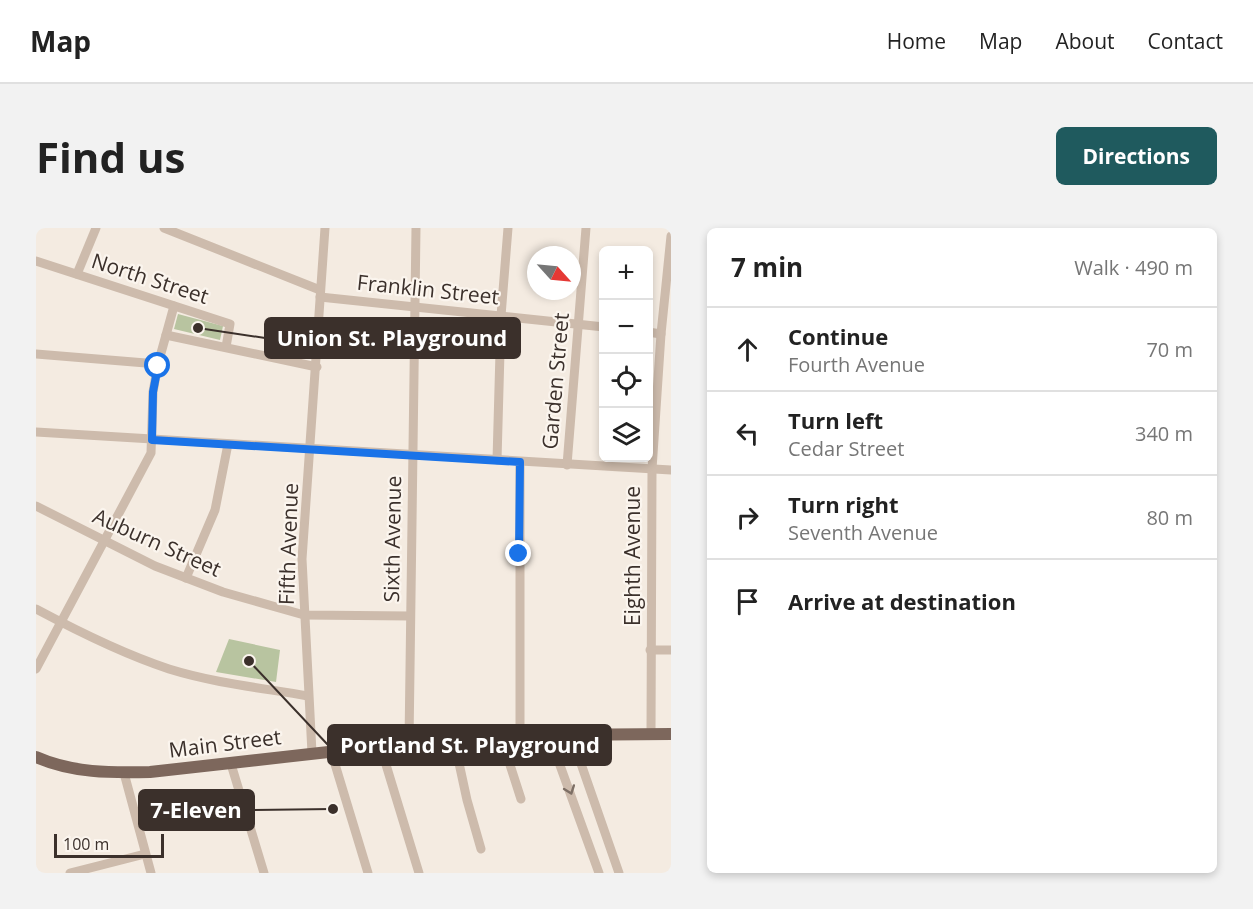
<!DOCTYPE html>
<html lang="en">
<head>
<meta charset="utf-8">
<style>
  body { margin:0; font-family:"Open Sans",sans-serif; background:#f2f2f2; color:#222 }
  .controls { position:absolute; right:18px; top:18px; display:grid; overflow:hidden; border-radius:9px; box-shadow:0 3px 9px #0003 }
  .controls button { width:54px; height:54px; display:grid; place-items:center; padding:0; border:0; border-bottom:2px solid #e0e0e0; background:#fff; color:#222; font:30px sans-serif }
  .compass { position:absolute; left:491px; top:18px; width:54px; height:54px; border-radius:50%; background:#fff; box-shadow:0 3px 9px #0003; rotate:117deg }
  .scale { position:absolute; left:18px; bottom:15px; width:110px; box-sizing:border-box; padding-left:6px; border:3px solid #3b302b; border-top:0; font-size:16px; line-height:21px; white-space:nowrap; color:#3b302b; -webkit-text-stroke:4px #fbf5ee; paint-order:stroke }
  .stop { position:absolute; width:18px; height:18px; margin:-14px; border:4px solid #1a73e8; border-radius:50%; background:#fff }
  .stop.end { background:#1a73e8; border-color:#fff; box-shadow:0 2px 6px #0008 }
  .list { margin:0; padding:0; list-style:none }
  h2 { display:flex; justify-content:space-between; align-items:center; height:78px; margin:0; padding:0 24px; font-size:26px }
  h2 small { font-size:20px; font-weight:400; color:#767676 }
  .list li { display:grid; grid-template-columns:39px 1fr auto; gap:18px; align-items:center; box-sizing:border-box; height:84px; padding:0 24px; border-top:2px solid #e0e0e0 }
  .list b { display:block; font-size:22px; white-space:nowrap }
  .list p { margin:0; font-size:20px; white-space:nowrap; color:#767676 }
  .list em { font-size:20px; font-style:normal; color:#767676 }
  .icon { flex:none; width:33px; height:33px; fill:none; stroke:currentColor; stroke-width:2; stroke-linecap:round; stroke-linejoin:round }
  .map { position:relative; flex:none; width:635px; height:645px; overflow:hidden; border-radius:9px }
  header { display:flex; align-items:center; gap:36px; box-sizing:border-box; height:84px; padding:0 30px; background:#fff; border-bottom:2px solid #e0e0e0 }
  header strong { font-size:28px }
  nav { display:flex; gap:33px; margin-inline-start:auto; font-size:21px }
  .intro { display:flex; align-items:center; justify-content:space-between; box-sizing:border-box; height:144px; padding:0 36px }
  h1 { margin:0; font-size:42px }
  .button { padding:15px 27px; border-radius:9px; background:#1f5a5e; color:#fff; font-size:21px; font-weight:700 }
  main { display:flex; gap:36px; padding:0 36px }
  aside { flex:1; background:#fff; border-radius:9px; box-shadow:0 3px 9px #0003 }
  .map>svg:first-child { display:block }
  .green { fill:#b8c4a0 }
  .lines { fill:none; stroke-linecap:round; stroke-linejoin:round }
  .minor { stroke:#cdbbac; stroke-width:9 }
  .major { stroke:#7d675c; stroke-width:12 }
  .oneway { stroke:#7d6f65 }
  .route { stroke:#1a73e8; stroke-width:8 }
  .labels { text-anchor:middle; stroke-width:4.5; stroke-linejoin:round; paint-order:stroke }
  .street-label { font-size:21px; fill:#3b302b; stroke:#fbf5ee }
  .leader { fill:none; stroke:#3b302b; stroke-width:2 }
  .callout-dot { fill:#3b302b; stroke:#fbf5ee; stroke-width:2 }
  .callout { fill:#3b302b; stroke:#3b302b; stroke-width:2 }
  .callout-label { font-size:22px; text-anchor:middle; font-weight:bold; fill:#fff }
</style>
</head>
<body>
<header>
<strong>Map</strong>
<nav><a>Home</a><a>Map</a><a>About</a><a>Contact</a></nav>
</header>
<div class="intro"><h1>Find us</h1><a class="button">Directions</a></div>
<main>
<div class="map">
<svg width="635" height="645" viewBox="0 0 635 645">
  <rect width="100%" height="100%" fill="#f4ebe1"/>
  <g class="green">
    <path d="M 142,86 L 187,98 L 184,112 L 138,101 Z"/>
    <path d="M 193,411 L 244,422 L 240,454 L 180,444 Z"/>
  </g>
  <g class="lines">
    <g class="minor">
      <path d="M 128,0 L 284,62"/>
      <path d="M 0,33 L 194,96 L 190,119"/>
      <path d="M 41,46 L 60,0"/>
      <path d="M 284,69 L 568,99"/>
      <path d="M 612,104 L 625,106"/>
      <path d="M 130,107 L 281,139"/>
      <path d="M 0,126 L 122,136"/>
      <path d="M 0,204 L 635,242"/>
      <path d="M 461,232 L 465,88 L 472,0"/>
      <path d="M 531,237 L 550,0"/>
      <path d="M 0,278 L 119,338 L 187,364 L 268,387 L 374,388"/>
      <path d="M 150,350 L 179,282 L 192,216"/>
      <path d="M 0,381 C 43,404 87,426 133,441 C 178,455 226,460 272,468"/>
      <path d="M 614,422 L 635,422"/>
      <path d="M 0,441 L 115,225 L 117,164 L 122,136 L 138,78"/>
      <path d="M 615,506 L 616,241 L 625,106 L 635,8"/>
      <path d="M 513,507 L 563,645"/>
      <path d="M 535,507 L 583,645"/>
      <path d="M 484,508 L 484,234"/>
      <path d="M 465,509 L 485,571"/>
      <path d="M 418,512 L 431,572 L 445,621"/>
      <path d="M 373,515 L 380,0"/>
      <path d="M 344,517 L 383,645"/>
      <path d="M 295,523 L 332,645"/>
      <path d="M 276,525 L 266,331 L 289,0"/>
      <path d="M 195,536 L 228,645"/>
      <path d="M 88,545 L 115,645"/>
      <path d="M 34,645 L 109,626"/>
    </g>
    <path class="major" d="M 0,529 C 36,545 75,545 114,544 L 373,515 L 513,507 L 635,506"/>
  </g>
  <defs><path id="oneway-chevron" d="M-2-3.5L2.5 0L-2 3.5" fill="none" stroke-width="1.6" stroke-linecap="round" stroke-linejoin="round" transform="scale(1.5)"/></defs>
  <use class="oneway" href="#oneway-chevron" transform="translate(534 562) rotate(70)"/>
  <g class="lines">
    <path class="route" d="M 122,138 L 117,164 L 116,212 L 484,234 L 483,326"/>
  </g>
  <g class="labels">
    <g class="street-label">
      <text transform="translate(114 51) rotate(18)" y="7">North Street</text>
      <text transform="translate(392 62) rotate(6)" y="7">Franklin Street</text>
      <text transform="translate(520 153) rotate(-85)" y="7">Garden Street</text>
      <text transform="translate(357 311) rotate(-89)" y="7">Sixth Avenue</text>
      <text transform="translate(121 315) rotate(24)" y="7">Auburn Street</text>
      <text transform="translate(253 316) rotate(-88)" y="7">Fifth Avenue</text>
      <text transform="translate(597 328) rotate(-90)" y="7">Eighth Avenue</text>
      <text transform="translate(189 516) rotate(-7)" y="7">Main Street</text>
    </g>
  </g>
  <path class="leader" d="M162 100L229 110M213 433L292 517M297 581L218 582"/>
  <g class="callout-dot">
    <circle cx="162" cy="100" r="6"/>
    <circle cx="213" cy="433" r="6"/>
    <circle cx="297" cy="581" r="6"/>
  </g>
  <g class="callout">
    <rect x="229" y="90" width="255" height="40" rx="6"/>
    <rect x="292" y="497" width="283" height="40" rx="6"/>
    <rect x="103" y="562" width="115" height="40" rx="6"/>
  </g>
  <g class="callout-label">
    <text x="356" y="118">Union St. Playground</text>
    <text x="434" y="525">Portland St. Playground</text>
    <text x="160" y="590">7-Eleven</text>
  </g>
</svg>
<div class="controls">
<button>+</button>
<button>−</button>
<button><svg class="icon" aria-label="locate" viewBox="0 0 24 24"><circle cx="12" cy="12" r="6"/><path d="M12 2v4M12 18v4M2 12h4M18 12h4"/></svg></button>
<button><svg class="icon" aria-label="layers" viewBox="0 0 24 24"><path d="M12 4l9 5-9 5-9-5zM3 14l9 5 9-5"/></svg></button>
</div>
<svg class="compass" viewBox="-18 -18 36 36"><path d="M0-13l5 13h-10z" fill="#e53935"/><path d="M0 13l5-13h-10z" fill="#767676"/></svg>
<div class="scale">100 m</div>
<div class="stop" style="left:122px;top:138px"></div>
<div class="stop end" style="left:483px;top:326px"></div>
</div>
<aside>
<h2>7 min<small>Walk · 490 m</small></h2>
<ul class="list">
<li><svg class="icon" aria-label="ahead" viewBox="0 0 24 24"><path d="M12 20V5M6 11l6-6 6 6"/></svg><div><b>Continue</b><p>Fourth Avenue</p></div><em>70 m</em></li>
<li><svg class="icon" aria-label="left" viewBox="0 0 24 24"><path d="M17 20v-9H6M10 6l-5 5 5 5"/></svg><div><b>Turn left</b><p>Cedar Street</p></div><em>340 m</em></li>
<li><svg class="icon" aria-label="right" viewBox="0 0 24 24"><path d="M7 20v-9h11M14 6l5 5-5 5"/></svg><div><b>Turn right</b><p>Seventh Avenue</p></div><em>80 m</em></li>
<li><svg class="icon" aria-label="arrive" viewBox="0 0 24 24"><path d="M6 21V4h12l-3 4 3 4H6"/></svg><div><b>Arrive at destination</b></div></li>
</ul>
</aside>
</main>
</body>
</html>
